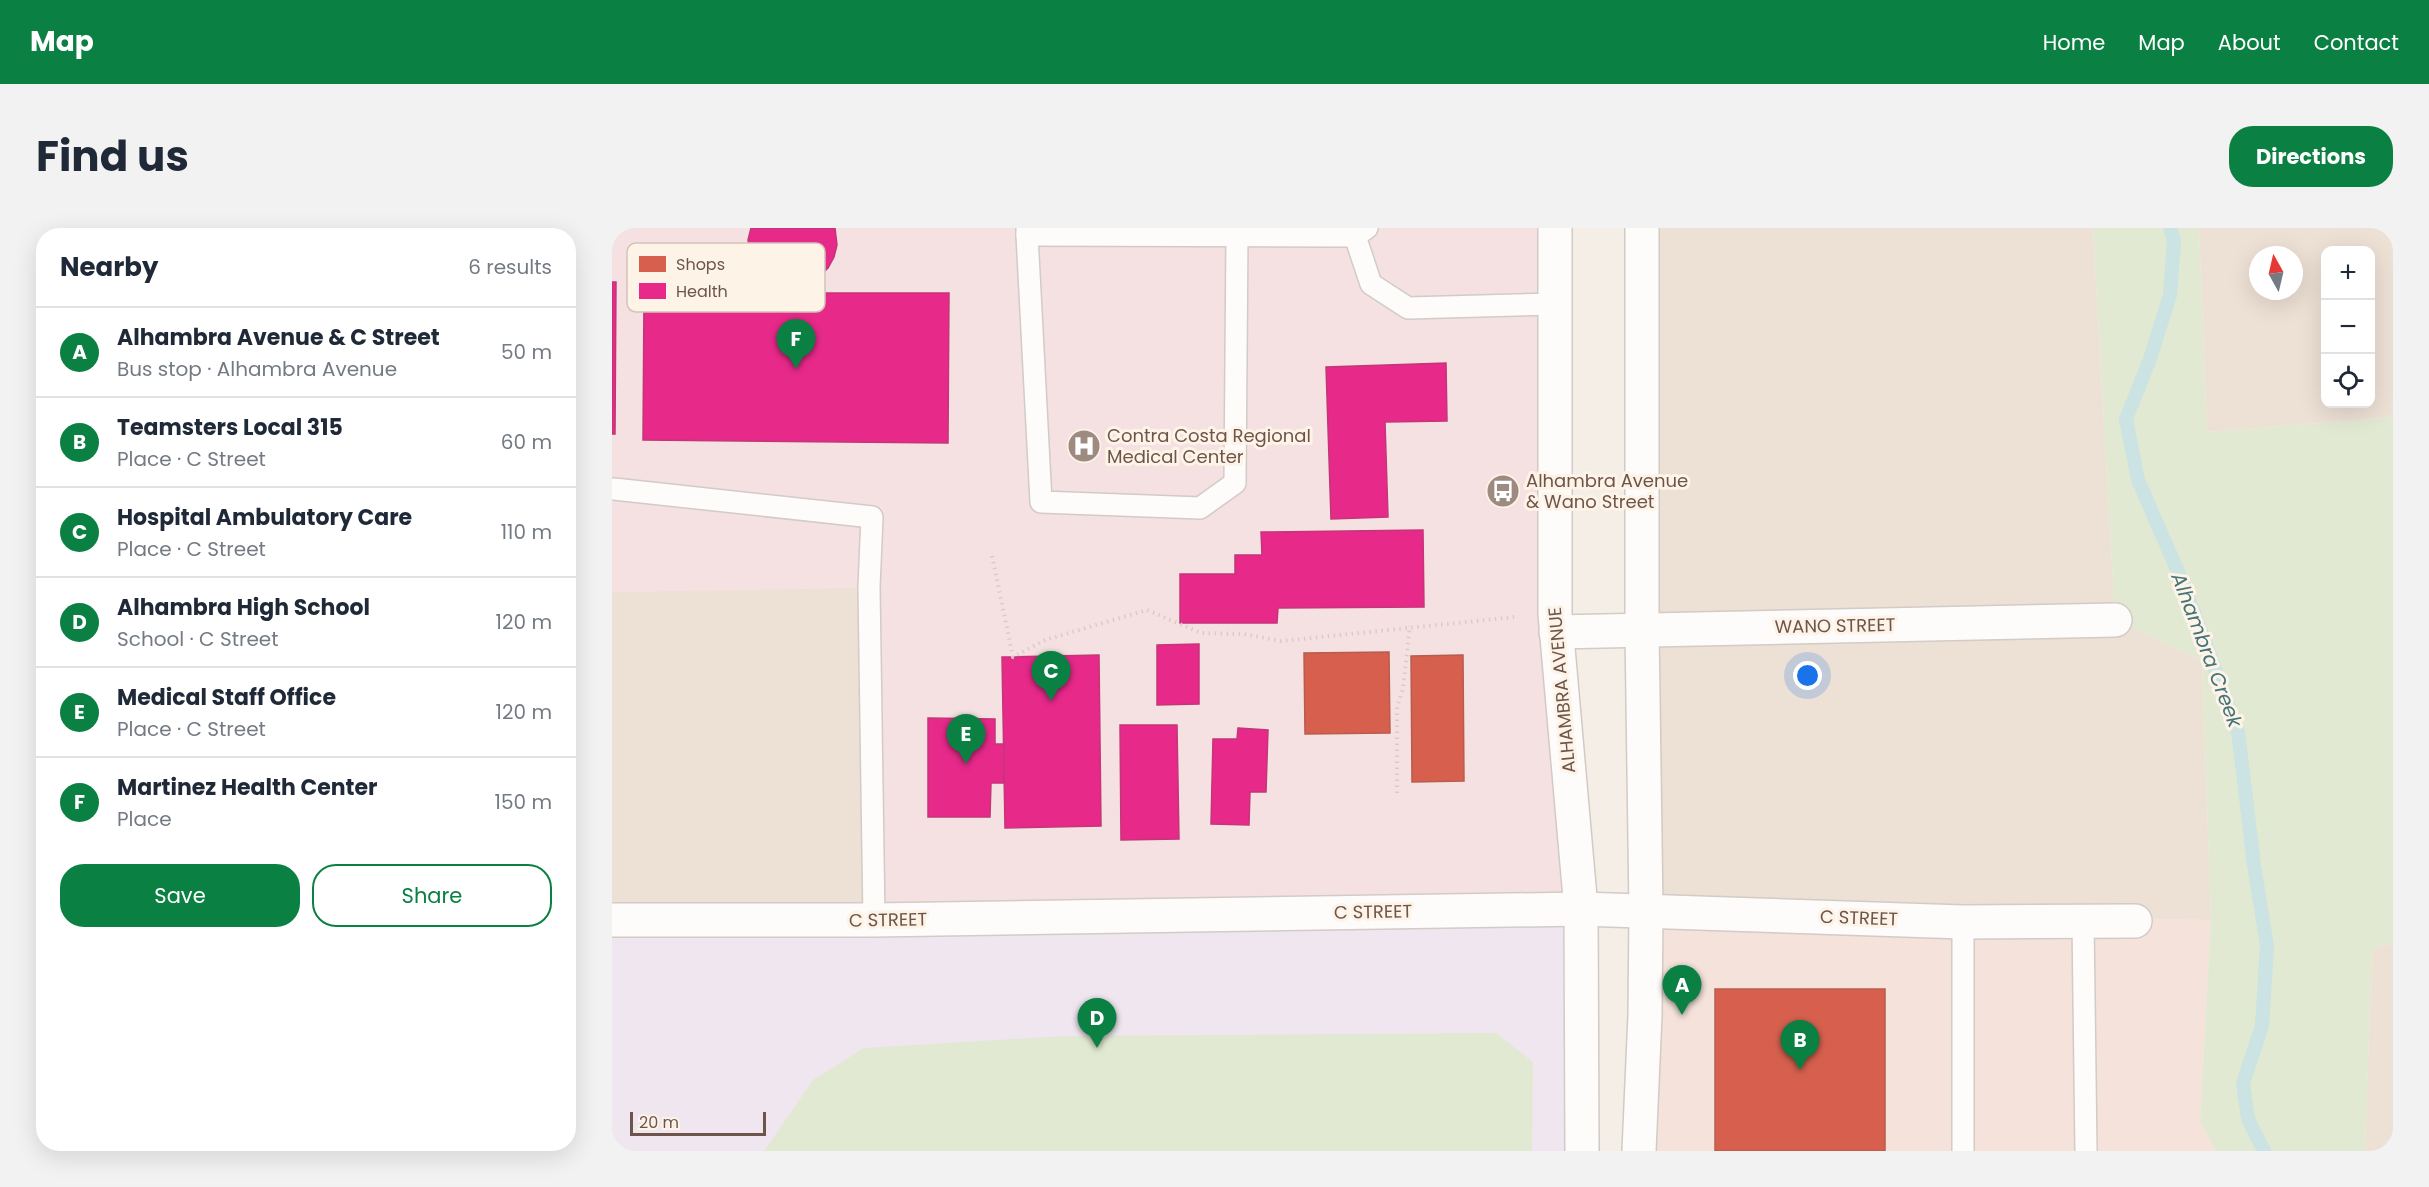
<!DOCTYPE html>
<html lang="en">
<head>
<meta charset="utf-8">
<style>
  body { margin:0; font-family:Poppins,sans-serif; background:#f2f2f3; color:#1f2937 }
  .controls { position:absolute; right:18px; top:18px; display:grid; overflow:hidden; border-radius:12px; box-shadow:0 6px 24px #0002 }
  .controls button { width:54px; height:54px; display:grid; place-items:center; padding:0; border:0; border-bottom:2px solid #e0e1e3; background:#fff; color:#1f2937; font:30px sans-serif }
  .compass { position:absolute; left:1637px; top:18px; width:54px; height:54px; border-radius:50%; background:#fff; box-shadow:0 6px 24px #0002; rotate:352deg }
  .scale { position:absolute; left:18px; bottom:15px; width:136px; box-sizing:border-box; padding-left:6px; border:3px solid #6e554b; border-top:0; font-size:16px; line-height:21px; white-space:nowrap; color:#6e554b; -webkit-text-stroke:4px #fdf3e7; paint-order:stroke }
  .you { position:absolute; left:1196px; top:448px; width:21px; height:21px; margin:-15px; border:4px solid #fff; border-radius:50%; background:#1a73e8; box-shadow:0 0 0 9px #1a73e833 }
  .badge { display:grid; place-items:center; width:39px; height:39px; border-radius:50%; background:#0b8043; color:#fff; font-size:20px; font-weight:700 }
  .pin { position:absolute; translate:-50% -50px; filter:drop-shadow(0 2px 3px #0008) }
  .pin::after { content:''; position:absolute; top:32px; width:21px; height:18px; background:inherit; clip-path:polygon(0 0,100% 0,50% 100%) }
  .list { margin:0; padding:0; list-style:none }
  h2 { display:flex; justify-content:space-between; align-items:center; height:78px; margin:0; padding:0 24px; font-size:26px }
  h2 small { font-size:20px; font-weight:400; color:#747a83 }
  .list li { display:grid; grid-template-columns:39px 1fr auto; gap:18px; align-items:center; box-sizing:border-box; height:90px; padding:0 24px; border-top:2px solid #e0e1e3 }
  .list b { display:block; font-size:22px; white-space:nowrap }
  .list p { margin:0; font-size:20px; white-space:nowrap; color:#747a83 }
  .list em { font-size:20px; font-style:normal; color:#747a83 }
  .actions { display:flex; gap:12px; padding:18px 24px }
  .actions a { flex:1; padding:14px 0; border:2px solid #0b8043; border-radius:24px; text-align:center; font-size:21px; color:#0b8043 }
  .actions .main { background:#0b8043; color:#fff }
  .icon { flex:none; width:33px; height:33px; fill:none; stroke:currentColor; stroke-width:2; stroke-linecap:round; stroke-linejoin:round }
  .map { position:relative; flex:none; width:1781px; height:923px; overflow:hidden; border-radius:24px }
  header { display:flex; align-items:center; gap:36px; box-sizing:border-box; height:84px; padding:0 30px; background:#0b8043; color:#fff }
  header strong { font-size:28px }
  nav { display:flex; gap:33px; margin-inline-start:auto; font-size:21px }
  .intro { display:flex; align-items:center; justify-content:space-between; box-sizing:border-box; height:144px; padding:0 36px }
  h1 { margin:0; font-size:42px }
  .button { padding:15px 27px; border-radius:24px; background:#0b8043; color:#fff; font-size:21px; font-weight:700 }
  main { display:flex; gap:36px; padding:0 36px }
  aside { flex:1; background:#fff; border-radius:24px; box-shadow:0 6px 24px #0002 }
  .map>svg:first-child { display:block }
  .residential { fill:#ede0d5; fill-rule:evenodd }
  .commercial { fill:#f4e2db }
  .education { fill:#efe6ef }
  .medical { fill:#f5e1e1 }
  .green { fill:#e2e9d3 }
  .shops { fill:#d6604d; stroke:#b75d4c; stroke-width:1.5 }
  .health { fill:#e7298a; stroke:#c33677; stroke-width:1.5 }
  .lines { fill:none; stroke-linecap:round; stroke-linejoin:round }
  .stream { stroke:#cbe3e2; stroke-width:14 }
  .lane-casing { stroke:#d2cbc6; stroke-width:24 }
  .street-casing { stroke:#d2cbc6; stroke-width:36 }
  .secondary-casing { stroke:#d2cac4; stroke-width:36 }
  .path { stroke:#d6cdc9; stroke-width:4; stroke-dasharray:1.5 4.5; stroke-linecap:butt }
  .lane { stroke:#fdfcfb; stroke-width:21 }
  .street { stroke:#fdfcfb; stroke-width:33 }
  .secondary { stroke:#fdfcfb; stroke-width:33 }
  .labels { text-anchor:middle; stroke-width:6; stroke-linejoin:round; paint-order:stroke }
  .poi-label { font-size:18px; fill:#6e554b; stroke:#fdf3e7; text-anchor:start }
  .street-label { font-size:18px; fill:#6e554b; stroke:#fdf3e7 }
  .water-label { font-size:20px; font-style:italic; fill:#447479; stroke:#fdf3e7 }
  .key { fill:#fdf3e7; stroke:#d2c4b8; stroke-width:1.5 }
  .key-label { font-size:16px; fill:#6e554b }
</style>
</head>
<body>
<header>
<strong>Map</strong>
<nav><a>Home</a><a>Map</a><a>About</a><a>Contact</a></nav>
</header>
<div class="intro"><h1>Find us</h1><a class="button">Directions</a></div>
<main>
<aside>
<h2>Nearby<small>6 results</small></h2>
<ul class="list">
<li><span class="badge">A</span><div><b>Alhambra Avenue &amp; C Street</b><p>Bus stop · Alhambra Avenue</p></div><em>50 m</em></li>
<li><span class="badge">B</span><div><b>Teamsters Local 315</b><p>Place · C Street</p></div><em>60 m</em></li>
<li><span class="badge">C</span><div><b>Hospital Ambulatory Care</b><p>Place · C Street</p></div><em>110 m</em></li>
<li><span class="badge">D</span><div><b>Alhambra High School</b><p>School · C Street</p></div><em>120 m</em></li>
<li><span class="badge">E</span><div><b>Medical Staff Office</b><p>Place · C Street</p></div><em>120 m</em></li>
<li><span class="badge">F</span><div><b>Martinez Health Center</b><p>Place</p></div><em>150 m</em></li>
</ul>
<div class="actions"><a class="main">Save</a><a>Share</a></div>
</aside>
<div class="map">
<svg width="1781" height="923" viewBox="0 0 1781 923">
  <rect width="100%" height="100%" fill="#f4eee7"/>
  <g class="residential">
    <path d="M 1030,0 L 1481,0 L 1503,391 L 1590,432 L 1599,692 L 1034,683 Z"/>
    <path d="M 1587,0 L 1781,0 L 1781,189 L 1595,204 ZM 1714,22 L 1758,22 L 1758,176 L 1714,176 ZM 1646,27 L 1682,27 L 1682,63 L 1646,63 Z"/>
    <path d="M 257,359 L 262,692 L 0,692 L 0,364 Z"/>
    <path d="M 1781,715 L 1781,923 L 1753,923 L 1760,721 Z"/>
  </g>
  <path class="commercial" d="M 1034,683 L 1599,692 L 1588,893 L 1604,923 L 1030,923 Z"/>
  <path class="education" d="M 969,681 L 970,923 L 0,923 L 0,692 Z"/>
  <path class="medical" d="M 0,0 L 943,0 L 969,681 L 262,692 L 257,360 L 0,364 Z"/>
  <g class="green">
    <path d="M 1481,0 L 1587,0 L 1595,204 L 1781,189 L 1781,715 L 1760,721 L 1753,923 L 1604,923 L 1588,893 L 1599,692 L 1590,432 L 1503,392 Z"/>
    <path d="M 884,805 L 921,834 L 920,923 L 152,923 L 201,852 L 252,820 L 452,808 Z"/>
  </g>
  <g class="shops">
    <path d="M 777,424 L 778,505 L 693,506 L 692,425 Z"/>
    <path d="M 851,427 L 852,553 L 800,554 L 799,428 Z"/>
    <rect x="1103" y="761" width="170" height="162"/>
  </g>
  <g class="health">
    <path d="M 139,0 L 223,0 L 225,17 L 222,29 L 216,40 L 207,48 L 190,55 L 190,65 L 337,65 L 336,215 L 31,212 L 32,68 L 166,69 L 166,54 L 155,48 L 139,27 L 136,12 Z"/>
    <path d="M 0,54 L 4,54 L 3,206 L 0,206 Z"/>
    <path d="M 834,135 L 835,193 L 773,194 L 776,289 L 719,291 L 714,139 Z"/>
    <path d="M 811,302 L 812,379 L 666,380 L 665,395 L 568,395 L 568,346 L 623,346 L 623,327 L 650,327 L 649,304 Z"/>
    <path d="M 587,416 L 587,476 L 545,477 L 545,417 Z"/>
    <path d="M 487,427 L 489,598 L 393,600 L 390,429 Z"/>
    <path d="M 316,490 L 383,491 L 383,516 L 392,516 L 392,555 L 379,555 L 378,589 L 316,589 Z"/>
    <path d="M 508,497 L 565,497 L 567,611 L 509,612 Z"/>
    <path d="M 626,500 L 656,502 L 654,564 L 638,564 L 637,597 L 599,596 L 601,511 L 625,511 Z"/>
  </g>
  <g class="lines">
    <path class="stream" d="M 1558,0 L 1562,13 L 1558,67 L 1538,131 L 1514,191 L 1526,252 L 1571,355 L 1626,503 L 1642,637 L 1655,718 L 1650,798 L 1631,855 L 1636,891 L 1652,923"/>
    <defs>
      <g id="lane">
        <path d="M 415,0 L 415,7 L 719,8 L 743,8 L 755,0"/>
        <path d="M 415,7 L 429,274 L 588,280 L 623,255 L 625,7"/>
        <path d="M 743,8 L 759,56 L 796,80 L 944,76"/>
        <path d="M 2,261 L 260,289 L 257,359 L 262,692"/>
        <path d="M 1471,693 L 1474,923"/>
        <path d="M 1351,923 L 1351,694"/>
      </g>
      <g id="street">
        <path d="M 944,404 L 1503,392"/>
        <path d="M 0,692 L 262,692 L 969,681 L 1351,694 L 1523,693"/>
      </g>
      <g id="secondary">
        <path d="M 943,0 L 943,386 L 969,681 L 970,923"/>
        <path d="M 1027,923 L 1033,787 L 1034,683 L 1030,401 L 1030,0"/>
      </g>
    </defs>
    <use href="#lane" class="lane-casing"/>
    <use href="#street" class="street-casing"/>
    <use href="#secondary" class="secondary-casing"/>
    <g class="path">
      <path d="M 380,328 L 401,429 L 433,412 L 535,382 L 589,405 L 632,406 L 669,413 L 903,389"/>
      <path d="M 785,565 L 785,479 L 791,461 L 798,398"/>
    </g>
    <use href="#lane" class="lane"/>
    <use href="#street" class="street"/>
    <use href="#secondary" class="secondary"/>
  </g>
  <defs>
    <symbol id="hospital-disc" viewBox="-11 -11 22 22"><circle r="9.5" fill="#9d8b82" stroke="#fdf3e7"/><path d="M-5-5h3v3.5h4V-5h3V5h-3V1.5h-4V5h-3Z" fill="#fff"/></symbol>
    <symbol id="bus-disc" viewBox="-11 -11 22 22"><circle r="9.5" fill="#9d8b82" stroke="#fdf3e7"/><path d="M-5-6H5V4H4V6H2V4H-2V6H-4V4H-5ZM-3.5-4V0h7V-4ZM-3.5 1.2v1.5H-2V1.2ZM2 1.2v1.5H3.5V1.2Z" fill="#fff"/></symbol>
  </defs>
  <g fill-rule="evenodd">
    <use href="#hospital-disc" x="453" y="199" width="38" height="38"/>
    <use href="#bus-disc" x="872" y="244" width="38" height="38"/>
  </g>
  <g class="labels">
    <g class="poi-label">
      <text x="495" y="214">Contra Costa Regional<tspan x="495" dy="21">Medical Center</tspan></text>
      <text x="914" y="259">Alhambra Avenue<tspan x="914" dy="21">&amp; Wano Street</tspan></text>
    </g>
    <g class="street-label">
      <text transform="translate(1223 398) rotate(-1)" y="6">WANO STREET</text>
      <text transform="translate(950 462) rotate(-95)" y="6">ALHAMBRA AVENUE</text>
      <text transform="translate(761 684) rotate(-1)" y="6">C STREET</text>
      <text transform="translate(1247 690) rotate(2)" y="6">C STREET</text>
      <text transform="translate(276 692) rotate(-1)" y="6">C STREET</text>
    </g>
    <g class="water-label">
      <text transform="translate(1595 422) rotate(69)" y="7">Alhambra Creek</text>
    </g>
  </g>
  <rect x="15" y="15" width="198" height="69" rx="9" class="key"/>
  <rect x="27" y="28" width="27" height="16" fill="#d6604d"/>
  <rect x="27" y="55" width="27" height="16" fill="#e7298a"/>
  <g class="key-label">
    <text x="64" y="42">Shops</text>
    <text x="64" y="69">Health</text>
  </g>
</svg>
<div class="controls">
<button>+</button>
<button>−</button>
<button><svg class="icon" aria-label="locate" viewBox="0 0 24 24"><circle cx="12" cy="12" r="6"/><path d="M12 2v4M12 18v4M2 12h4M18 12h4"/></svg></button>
</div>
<svg class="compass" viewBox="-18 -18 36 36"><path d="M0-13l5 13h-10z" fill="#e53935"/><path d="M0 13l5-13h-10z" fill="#747a83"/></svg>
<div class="scale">20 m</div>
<div class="you"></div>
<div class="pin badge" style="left:1070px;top:787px">A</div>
<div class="pin badge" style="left:1188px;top:842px">B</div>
<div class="pin badge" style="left:439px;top:473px">C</div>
<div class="pin badge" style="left:485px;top:820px">D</div>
<div class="pin badge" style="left:354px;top:536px">E</div>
<div class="pin badge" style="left:184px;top:141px">F</div>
</div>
</main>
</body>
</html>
